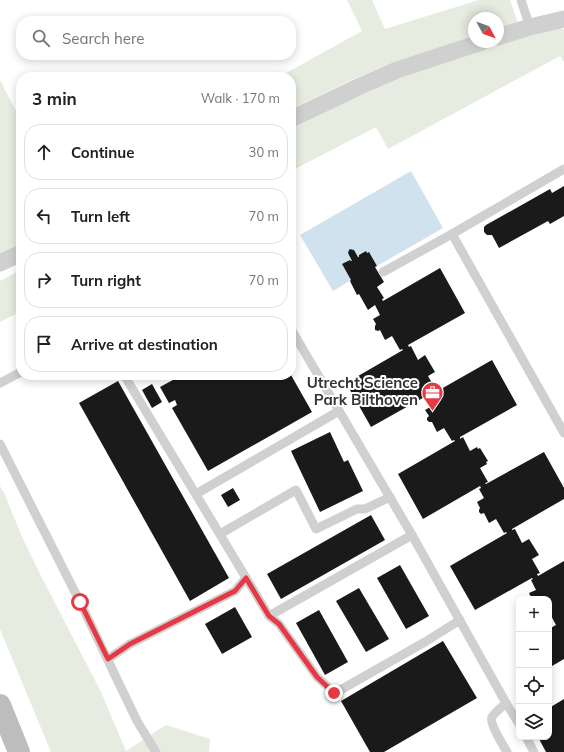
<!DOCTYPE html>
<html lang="en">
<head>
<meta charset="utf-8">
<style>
  body { margin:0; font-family:Mulish,sans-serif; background:#f2f2f2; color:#202124 }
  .controls { position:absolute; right:12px; bottom:12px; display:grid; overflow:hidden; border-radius:8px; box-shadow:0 2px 10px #0003 }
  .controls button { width:36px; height:36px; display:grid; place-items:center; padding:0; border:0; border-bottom:1px solid #e0e0e0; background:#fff; color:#202124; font:20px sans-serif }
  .compass { position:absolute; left:468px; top:12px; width:36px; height:36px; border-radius:50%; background:#fff; box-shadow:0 2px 10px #0003; rotate:131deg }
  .stop { position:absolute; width:12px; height:12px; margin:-9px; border:3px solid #e63946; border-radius:50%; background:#fff }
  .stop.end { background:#e63946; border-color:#fff; box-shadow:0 1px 4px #0008 }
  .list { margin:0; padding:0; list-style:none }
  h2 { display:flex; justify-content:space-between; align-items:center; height:52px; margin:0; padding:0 16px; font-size:17px }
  h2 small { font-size:13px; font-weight:400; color:#757577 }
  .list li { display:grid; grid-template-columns:26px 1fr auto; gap:12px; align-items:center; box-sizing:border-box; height:56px; margin:0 8px 8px; padding:0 8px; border:1px solid #e0e0e0; border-radius:16px }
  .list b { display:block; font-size:15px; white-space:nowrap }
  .list em { font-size:13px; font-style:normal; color:#757577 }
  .icon { flex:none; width:22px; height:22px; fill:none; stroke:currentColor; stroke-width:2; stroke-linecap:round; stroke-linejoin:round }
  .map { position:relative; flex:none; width:564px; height:752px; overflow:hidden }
  .search { position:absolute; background:#fff; box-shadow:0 2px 10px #0003; left:16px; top:16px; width:280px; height:44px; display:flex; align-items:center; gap:10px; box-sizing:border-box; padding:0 14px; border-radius:16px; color:#757577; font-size:15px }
  .panel { position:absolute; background:#fff; box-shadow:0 2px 10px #0003; left:16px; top:72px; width:280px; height:308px; border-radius:16px }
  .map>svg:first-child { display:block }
  .green { fill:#e6ecdf }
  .water { fill:#cfe2ee }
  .building { fill:#1a1a1a }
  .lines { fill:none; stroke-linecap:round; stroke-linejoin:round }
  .service { stroke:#d0d0d0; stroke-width:9 }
  .minor { stroke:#d0d0d0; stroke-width:17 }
  .secondary { stroke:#bdbdbd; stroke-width:22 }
  .route { stroke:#e63946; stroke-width:5 }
  .labels { text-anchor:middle; stroke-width:4; stroke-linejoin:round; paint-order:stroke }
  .poi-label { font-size:15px; font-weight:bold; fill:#333; stroke:#fff; text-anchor:end }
</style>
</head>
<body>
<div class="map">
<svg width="564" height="752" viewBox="0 0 564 752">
  <rect width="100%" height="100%" fill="#fff"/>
  <g class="green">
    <path d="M 347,0 L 372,0 L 385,29 L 479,0 L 510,0 L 518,23 L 498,30 L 498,18 L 474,18 L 474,38 L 383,67 L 351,80 L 291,109 L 291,77 L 279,77 L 362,31 Z"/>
    <path d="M 558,25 L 564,30 L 564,62 L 560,56 L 388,149 L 376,127 L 291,171 L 291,129 L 365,91 L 463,54 Z"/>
    <path d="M 0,80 L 21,121 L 21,243 L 0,254 Z"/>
    <path d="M 21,270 L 21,311 L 0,322 L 0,281 Z"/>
    <path d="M 0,486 L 5,495 L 22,537 L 41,576 L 101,692 L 126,751 L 166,725 L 210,739 L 209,752 L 51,752 L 0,629 Z"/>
  </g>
  <path class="water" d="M 411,171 L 443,228 L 377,266 L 369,252 L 367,253 L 366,251 L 359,255 L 359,257 L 358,257 L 354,250 L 352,249 C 345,250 350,257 352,261 L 351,261 L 350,260 L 343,264 L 351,280 L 333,291 L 300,235 Z"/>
  <g class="building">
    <path d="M 564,186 L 564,216 L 550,224 L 548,221 L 499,248 L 492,235 L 487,235 L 484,232 L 484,227 L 486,225 L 550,189 L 552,193 Z"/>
    <path d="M 350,249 L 354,250 L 358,257 L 359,257 L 359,255 L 366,251 L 367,253 L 369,252 L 377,266 L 375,267 L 384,282 L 377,287 L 384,298 L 382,299 L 383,301 L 440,268 L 465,313 L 408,345 L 409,347 L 411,346 L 418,360 L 425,355 L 435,372 L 428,376 L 436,390 L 434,391 L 434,393 L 492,360 L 517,405 L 460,437 L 460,439 L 463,437 L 470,451 L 477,447 L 478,449 L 480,448 L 488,461 L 486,462 L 487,464 L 480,468 L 488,482 L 485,483 L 486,484 L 544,452 L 564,488 L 564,499 L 512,529 L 512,530 L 515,529 L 522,543 L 529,539 L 539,555 L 532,559 L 540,573 L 537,574 L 538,576 L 564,561 L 564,659 L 552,666 L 549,660 L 549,631 L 550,630 L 549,629 L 556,625 L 549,612 L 549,599 L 532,599 L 529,593 L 536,590 L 531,580 L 533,579 L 532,578 L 475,610 L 450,566 L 507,533 L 506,532 L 504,533 L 496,519 L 489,523 L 484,513 L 481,514 L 479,512 L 479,510 L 480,508 L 477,502 L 484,498 L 479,489 L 481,488 L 480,486 L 423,519 L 398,474 L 455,441 L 454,440 L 452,441 L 444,428 L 437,432 L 432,422 L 429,422 L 427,420 L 427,418 L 429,416 L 425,410 L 432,406 L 427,397 L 429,396 L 428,395 L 371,427 L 346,383 L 403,350 L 402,349 L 400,350 L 392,336 L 385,340 L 380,330 L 378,331 L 375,330 L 375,326 L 376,324 L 373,319 L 380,315 L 375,305 L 368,310 L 359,294 L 357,295 L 350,281 L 351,280 L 342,264 L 350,260 L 351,261 L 352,261 L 348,253 L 349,250 Z"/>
    <path d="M 182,375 L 291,375 L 312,412 L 208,471 L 172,408 L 177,405 L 175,400 L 169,403 L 160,387 Z"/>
    <path d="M 118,381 L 229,578 L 190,601 L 79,403 Z"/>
    <path d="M 152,384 L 162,402 L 152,408 L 142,390 Z"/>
    <path d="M 330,432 L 344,462 L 348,460 L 363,491 L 320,512 L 291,451 Z"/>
    <path d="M 233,488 L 240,500 L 228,507 L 221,495 Z"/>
    <path d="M 371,515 L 385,540 L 281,599 L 267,574 Z"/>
    <path d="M 400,565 L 429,616 L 406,629 L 377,578 Z"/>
    <path d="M 359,588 L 389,639 L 366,652 L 336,601 Z"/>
    <path d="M 235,607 L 252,637 L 222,654 L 205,624 Z"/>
    <path d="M 319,610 L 348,662 L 325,675 L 296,623 Z"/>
    <path d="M 443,641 L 477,698 L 384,752 L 370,752 L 341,701 Z"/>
    <path d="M 564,699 L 564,752 L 546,752 L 538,737 L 549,737 L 549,708 Z"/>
  </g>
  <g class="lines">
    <g class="service">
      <path d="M 521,0 L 530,27"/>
      <path d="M 564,169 L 452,234 L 564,433"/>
      <path d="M 383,272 L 452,234"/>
      <path d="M 291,329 L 412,535 L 506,703 C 502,707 495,712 492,717 C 489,723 503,745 507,752"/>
      <path d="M 124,375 L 269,616 L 412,535"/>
      <path d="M 0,383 L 21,372"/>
      <path d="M 0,444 L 80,602 L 137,721 L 156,752"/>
      <path d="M 196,494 L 339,411"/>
      <path d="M 220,534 L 296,490 L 316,529 L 357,509 L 365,509 L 390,497"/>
      <path d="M 269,616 L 279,624 L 317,677 L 335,693 L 425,642 L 460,620"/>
      <path d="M 108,659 L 130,644 L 235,591 L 246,578"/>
      <path d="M 506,703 L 519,724"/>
      <path d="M 526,737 L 534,752"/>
    </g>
    <g class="minor">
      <path d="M 498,37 L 530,27 L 564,19"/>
      <path d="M 291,119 L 358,87 L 397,70 L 482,42"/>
      <path d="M 0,263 L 21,253"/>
    </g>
    <path class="secondary" d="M 0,705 L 19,752"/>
  </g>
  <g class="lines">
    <path class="route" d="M 80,602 L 108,659 L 130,644 L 235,591 L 246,578 L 269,616 L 279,624 L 317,677 L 334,693"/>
  </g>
  <defs>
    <symbol id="office-pin" viewBox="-11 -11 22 30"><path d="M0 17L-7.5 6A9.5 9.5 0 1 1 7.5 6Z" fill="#e63946" stroke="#fff"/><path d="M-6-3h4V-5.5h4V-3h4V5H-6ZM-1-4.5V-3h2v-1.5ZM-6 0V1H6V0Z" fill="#fff"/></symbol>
  </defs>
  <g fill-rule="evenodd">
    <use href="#office-pin" x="420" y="380" width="25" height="34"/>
  </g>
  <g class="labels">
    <g class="poi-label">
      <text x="418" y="388">Utrecht Science<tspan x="418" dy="17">Park Bilthoven</tspan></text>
    </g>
  </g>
</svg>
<div class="controls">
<button>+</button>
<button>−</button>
<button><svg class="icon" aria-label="locate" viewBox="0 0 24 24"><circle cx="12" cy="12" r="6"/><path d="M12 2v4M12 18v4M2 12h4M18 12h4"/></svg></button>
<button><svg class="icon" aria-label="layers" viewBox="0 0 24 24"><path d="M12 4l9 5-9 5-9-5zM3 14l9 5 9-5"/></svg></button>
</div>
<svg class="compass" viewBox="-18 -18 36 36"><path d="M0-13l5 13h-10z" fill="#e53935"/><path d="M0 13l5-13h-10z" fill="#757577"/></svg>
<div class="stop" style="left:80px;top:602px"></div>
<div class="stop end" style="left:334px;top:693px"></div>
<div class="search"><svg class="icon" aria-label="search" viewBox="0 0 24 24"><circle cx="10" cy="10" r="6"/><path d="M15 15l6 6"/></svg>Search here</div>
<section class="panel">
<h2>3 min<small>Walk · 170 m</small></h2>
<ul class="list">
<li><svg class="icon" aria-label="ahead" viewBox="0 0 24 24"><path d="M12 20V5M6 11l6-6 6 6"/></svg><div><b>Continue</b></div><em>30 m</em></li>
<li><svg class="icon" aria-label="left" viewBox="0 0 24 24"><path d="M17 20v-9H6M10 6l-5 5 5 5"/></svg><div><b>Turn left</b></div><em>70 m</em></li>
<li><svg class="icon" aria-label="right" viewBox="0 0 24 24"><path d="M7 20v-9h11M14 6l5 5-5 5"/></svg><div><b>Turn right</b></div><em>70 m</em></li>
<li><svg class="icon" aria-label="arrive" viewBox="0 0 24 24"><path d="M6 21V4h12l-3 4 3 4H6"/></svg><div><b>Arrive at destination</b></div></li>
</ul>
</section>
</div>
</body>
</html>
